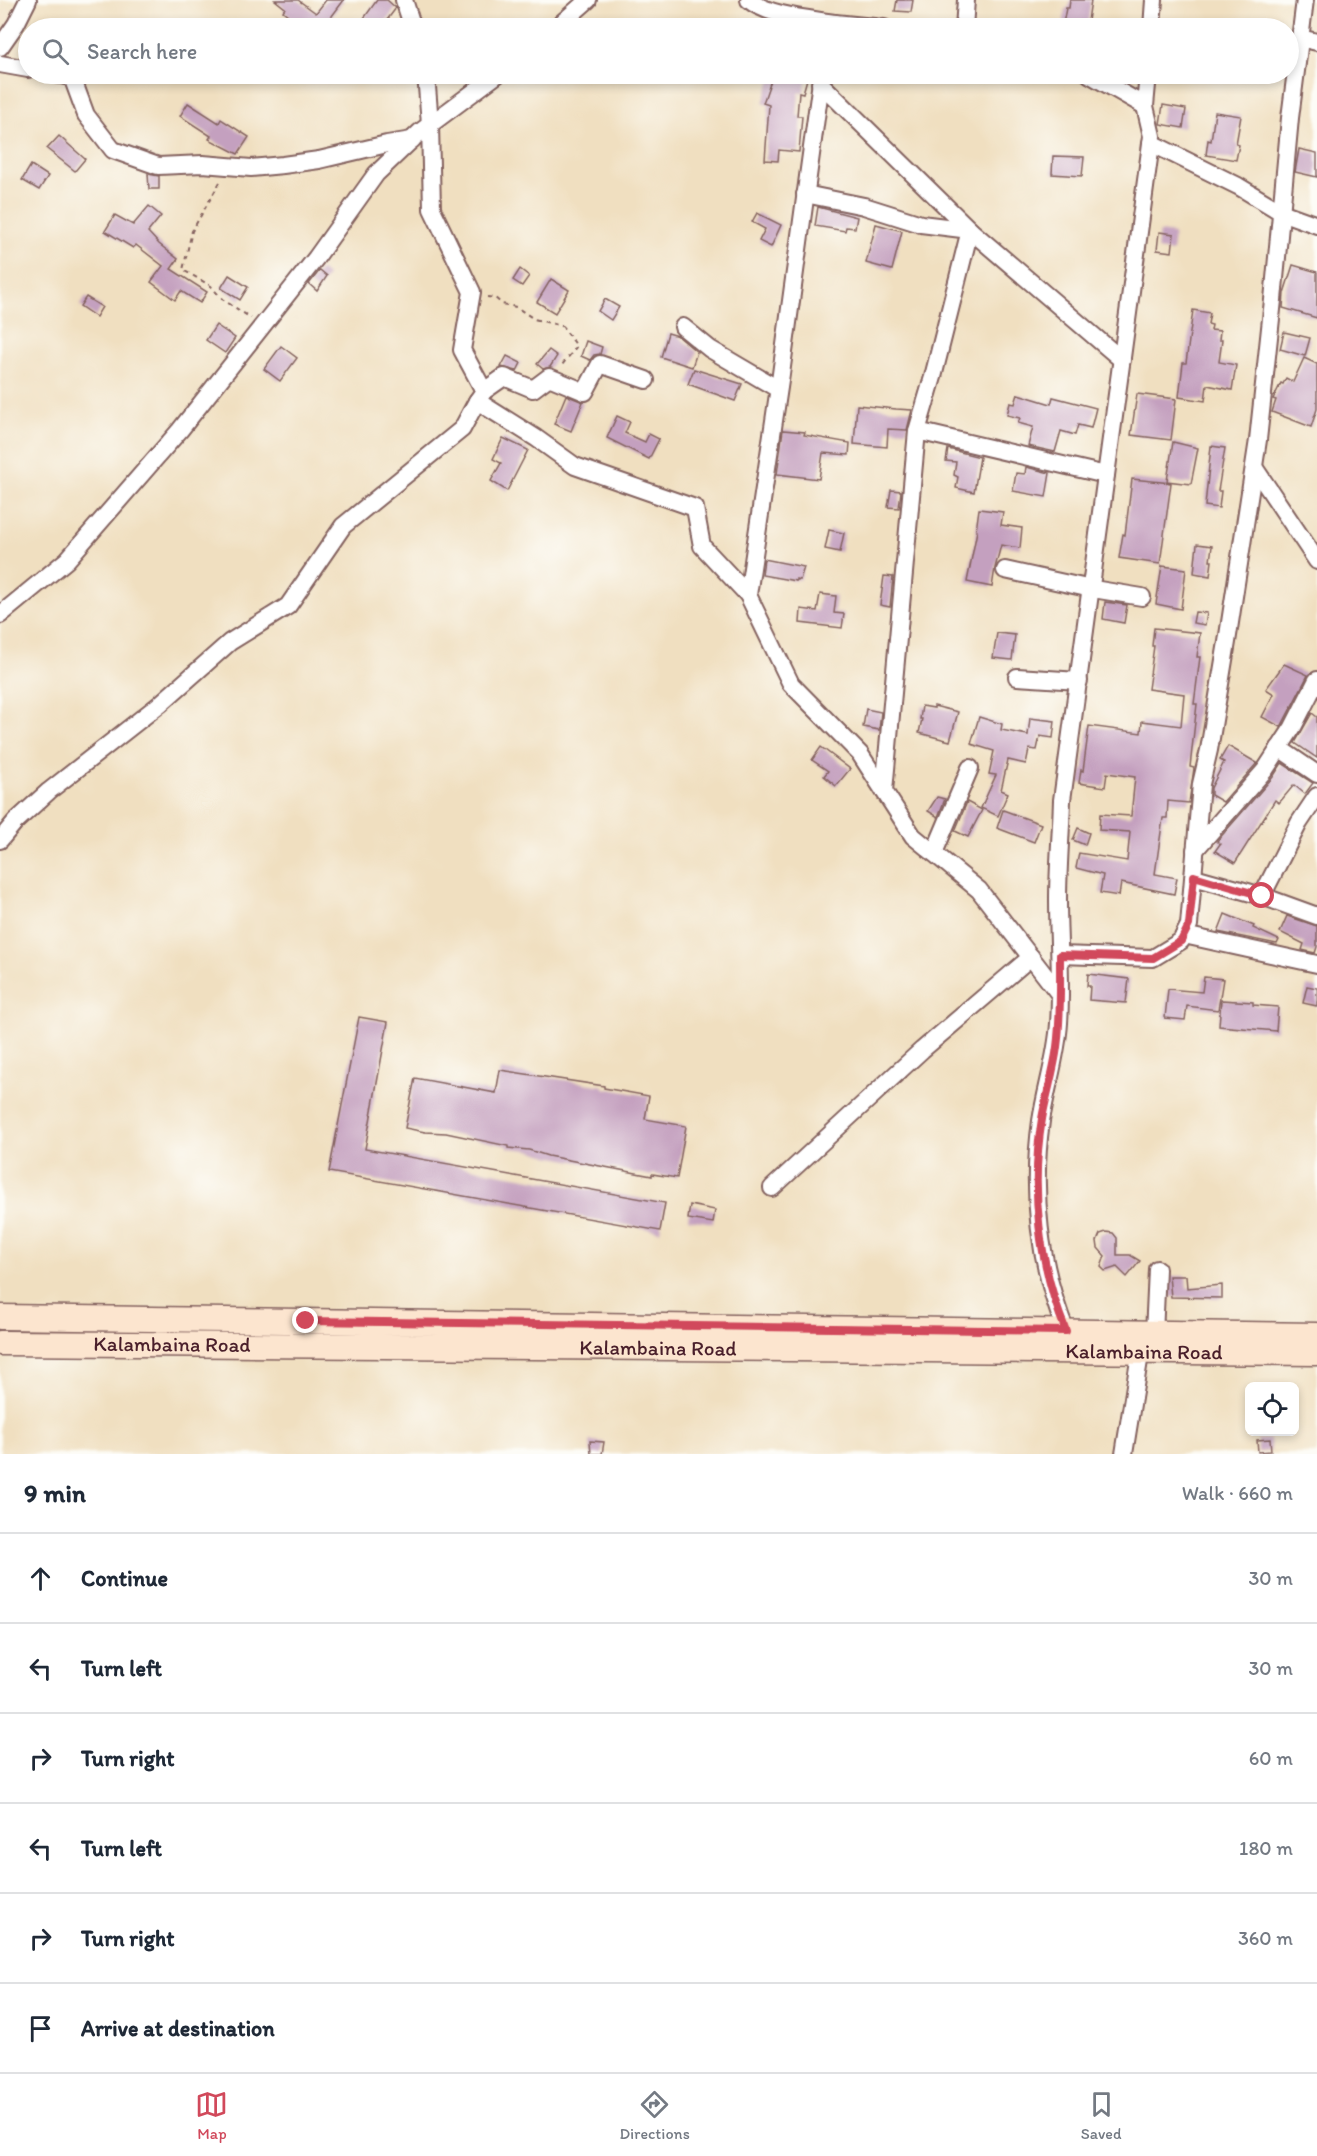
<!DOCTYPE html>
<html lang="en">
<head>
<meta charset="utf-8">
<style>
  body { margin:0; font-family:Itim,sans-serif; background:#f6f6f7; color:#1f2937 }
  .controls { position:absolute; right:18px; bottom:18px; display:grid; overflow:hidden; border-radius:9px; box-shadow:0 3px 9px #0003 }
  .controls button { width:54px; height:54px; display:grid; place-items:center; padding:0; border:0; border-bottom:2px solid #e0e1e3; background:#fff; color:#1f2937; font:30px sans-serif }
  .stop { position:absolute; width:18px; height:18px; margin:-14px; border:4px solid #d1495b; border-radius:50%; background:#fff }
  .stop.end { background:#d1495b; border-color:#fff; box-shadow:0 2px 6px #0008 }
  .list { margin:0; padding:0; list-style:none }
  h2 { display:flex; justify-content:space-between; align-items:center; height:78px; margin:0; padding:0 24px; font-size:26px }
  h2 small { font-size:20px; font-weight:400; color:#747a83 }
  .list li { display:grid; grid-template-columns:39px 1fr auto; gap:18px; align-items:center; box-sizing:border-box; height:90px; padding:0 24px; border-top:2px solid #e0e1e3 }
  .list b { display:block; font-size:22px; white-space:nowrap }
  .list em { font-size:20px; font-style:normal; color:#747a83 }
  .icon { flex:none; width:33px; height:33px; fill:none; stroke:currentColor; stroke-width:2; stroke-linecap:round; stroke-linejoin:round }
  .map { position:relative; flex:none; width:1317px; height:1454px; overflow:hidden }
  .search { position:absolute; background:#fff; box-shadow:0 3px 9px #0003; left:18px; right:18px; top:18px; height:66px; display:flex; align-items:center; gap:15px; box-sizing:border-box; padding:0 21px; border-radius:33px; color:#747a83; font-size:22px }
  .sheet { height:618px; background:#fff }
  nav { display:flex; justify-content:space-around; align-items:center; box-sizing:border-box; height:84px; border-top:2px solid #e0e1e3; background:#fff; font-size:16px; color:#747a83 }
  nav a { display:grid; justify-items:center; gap:3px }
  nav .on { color:#d1495b }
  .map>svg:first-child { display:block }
  .building { fill:#c4a0bf }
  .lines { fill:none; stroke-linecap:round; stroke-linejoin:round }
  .minor-casing { stroke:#84625f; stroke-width:20 }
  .secondary-casing { stroke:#84625f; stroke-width:27 }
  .path { stroke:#84625f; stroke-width:2; stroke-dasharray:4.5 4.5; stroke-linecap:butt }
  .minor { stroke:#fff; stroke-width:16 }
  .secondary { stroke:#fce5cf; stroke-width:24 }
  .route { stroke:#d1495b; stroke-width:8 }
  .labels { text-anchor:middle; stroke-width:5; stroke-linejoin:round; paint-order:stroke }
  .street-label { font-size:21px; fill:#4a1f2b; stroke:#fdfcf7 }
</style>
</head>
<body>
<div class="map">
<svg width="1317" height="1454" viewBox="0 0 1317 1454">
  <rect width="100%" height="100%" fill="#fdfcf7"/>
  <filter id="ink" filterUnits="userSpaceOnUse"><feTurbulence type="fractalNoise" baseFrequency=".0167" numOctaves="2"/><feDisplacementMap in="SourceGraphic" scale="12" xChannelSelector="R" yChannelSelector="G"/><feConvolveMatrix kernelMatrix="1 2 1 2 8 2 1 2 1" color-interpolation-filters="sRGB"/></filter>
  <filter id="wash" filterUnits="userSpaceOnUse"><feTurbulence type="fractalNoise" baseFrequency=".008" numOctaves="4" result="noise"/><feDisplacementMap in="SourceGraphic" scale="24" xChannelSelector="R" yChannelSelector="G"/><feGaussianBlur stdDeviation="1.35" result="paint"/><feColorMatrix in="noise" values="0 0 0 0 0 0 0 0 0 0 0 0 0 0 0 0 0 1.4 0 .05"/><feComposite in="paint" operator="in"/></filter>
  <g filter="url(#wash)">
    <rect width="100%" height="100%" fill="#f0dfc0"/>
    <g id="blocks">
      <g class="building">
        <path d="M 275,0 L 298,0 L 316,13 L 326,0 L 344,0 L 323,28 L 310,28 L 301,21 L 299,24 L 283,11 L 285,8 Z"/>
        <path d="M 377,0 L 387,0 L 396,8 L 381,28 L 357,28 Z"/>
        <path d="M 897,0 L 913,0 L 911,12 L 895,11 Z"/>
        <path d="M 1070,0 L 1091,0 L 1087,28 L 1070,28 L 1070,25 L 1063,24 L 1066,8 L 1069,8 Z"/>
        <path d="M 773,74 L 789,74 L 807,79 L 803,93 L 799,92 L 797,116 L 802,116 L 799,152 L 779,150 L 778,161 L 765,160 L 769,105 L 763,103 Z"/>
        <path d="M 188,103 L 219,123 L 221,119 L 249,137 L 238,154 L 209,139 L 211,136 L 180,116 Z"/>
        <path d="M 1163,105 L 1186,109 L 1183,128 L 1160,124 Z"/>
        <path d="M 1215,112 L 1241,116 L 1236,144 L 1239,145 L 1236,160 L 1206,155 L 1208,140 L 1211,141 Z"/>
        <path d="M 59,136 L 85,159 L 75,171 L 47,149 Z"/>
        <path d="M 1299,149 L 1317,153 L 1317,177 L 1295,172 Z"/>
        <path d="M 1053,156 L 1084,157 L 1082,176 L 1052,174 Z"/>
        <path d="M 31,165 L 48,176 L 39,190 L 22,180 Z"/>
        <path d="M 148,174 L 159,176 L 159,189 L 149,189 Z"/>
        <path d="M 149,206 L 161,216 L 148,232 L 159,244 L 178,259 L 171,269 L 207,292 L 200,303 L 181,291 L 175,300 L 151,282 L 163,266 L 136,245 L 133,248 L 105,231 L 115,215 L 133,225 Z"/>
        <path d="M 818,207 L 857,217 L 855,228 L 846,227 L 845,231 L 815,226 Z"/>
        <path d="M 757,213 L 781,225 L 771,247 L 759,241 L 765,229 L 752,222 Z"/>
        <path d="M 876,224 L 902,231 L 892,270 L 866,263 Z"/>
        <path d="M 1159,232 L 1174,234 L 1172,252 L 1157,250 Z"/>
        <path d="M 1293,265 L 1317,272 L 1317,318 L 1283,308 L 1284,293 Z"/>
        <path d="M 520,269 L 529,276 L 522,286 L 513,280 Z"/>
        <path d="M 320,270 L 327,276 L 317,291 L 309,284 Z"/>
        <path d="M 229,275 L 248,287 L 240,300 L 221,288 Z"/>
        <path d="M 551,279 L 569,290 L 555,313 L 537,302 Z"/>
        <path d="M 86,297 L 102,307 L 96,317 L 80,306 Z"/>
        <path d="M 605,299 L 619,307 L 611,320 L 598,311 Z"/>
        <path d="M 1193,310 L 1210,313 L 1208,324 L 1212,325 L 1211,330 L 1220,331 L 1219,340 L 1222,340 L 1219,362 L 1236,365 L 1232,390 L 1207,385 L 1205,401 L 1179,397 L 1183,363 L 1186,363 Z"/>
        <path d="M 216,325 L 235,338 L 225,353 L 206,340 Z"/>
        <path d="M 1284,332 L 1310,338 L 1305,356 L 1280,349 Z"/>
        <path d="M 668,333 L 678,336 L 697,352 L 692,367 L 661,357 Z"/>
        <path d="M 586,341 L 602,347 L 600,354 L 594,355 L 590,360 L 581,356 Z"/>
        <path d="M 281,346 L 297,358 L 280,381 L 264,369 Z"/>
        <path d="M 549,350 L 557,356 L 550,367 L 543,369 L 537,364 Z"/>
        <path d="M 507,356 L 521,363 L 517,371 L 501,367 Z"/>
        <path d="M 1304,358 L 1317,364 L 1317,409 L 1311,427 L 1272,412 L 1276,400 L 1273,399 L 1281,383 L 1283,384 L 1286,378 L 1293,382 Z"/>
        <path d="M 694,369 L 742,384 L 735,401 L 688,384 Z"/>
        <path d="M 1018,394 L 1051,404 L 1053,397 L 1096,408 L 1091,428 L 1078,425 L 1075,435 L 1061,431 L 1055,452 L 1028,446 L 1033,427 L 1018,423 L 1020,418 L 1007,415 L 1010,403 L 1015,404 Z"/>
        <path d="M 1137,394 L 1176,399 L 1171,440 L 1131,435 Z"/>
        <path d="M 566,395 L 583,402 L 571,431 L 554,424 Z"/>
        <path d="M 857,405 L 896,409 L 912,410 L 907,430 L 888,429 L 887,447 L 854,444 Z"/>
        <path d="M 617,416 L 630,422 L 625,433 L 645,442 L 649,434 L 659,439 L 649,459 L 607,438 Z"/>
        <path d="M 783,430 L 805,432 L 804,435 L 850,443 L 849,455 L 823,453 L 819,479 L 777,474 Z"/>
        <path d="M 503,438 L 528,450 L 507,491 L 491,481 L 501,463 L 493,459 Z"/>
        <path d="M 1173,442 L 1198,448 L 1191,484 L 1167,481 Z"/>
        <path d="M 1211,446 L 1225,448 L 1218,491 L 1221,491 L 1219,508 L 1205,506 Z"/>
        <path d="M 948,449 L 980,457 L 974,492 L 956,488 L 958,477 L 954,475 L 956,462 L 946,461 Z"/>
        <path d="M 1026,467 L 1050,473 L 1046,497 L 1013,491 L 1016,473 L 1025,474 Z"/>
        <path d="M 1132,479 L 1171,483 L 1160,564 L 1119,558 L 1123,534 L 1125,535 Z"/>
        <path d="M 891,490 L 901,491 L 899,508 L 888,507 Z"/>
        <path d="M 979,509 L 1003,512 L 1001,525 L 1022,528 L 1020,548 L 1001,545 L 995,568 L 992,587 L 967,582 L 977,531 L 976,531 Z"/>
        <path d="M 829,530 L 844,533 L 840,552 L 825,549 Z"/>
        <path d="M 1197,544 L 1212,546 L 1210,561 L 1212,561 L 1210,576 L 1194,573 Z"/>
        <path d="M 764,559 L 804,567 L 800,580 L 796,579 L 796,581 L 762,575 Z"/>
        <path d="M 1162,566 L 1186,569 L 1181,609 L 1156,604 Z"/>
        <path d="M 884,576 L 893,577 L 890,607 L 880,605 Z"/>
        <path d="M 820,594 L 836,596 L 834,613 L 844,614 L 842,628 L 800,623 L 801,609 L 817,611 Z"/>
        <path d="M 1105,602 L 1127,605 L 1124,623 L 1103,619 Z"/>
        <path d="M 1195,612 L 1207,613 L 1205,625 L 1193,623 Z"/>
        <path d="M 1154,628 L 1200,633 L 1197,657 L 1200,657 L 1194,704 L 1197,704 L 1190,767 L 1194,768 L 1189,803 L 1168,801 L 1167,818 L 1163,818 L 1155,874 L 1177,878 L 1174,894 L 1121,883 L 1119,896 L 1100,893 L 1103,875 L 1076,868 L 1079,853 L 1127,861 L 1130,832 L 1099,830 L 1100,814 L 1131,816 L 1135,777 L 1107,773 L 1105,787 L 1079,783 L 1081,770 L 1083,771 L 1089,726 L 1141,733 L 1142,721 L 1181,726 L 1184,694 L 1148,689 L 1154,646 L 1152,646 Z"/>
        <path d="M 997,633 L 1015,635 L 1012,660 L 993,658 Z"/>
        <path d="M 1284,664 L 1308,675 L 1281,727 L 1262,717 L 1274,694 L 1266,689 Z"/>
        <path d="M 922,706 L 934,708 L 934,706 L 958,712 L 950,741 L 919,733 L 922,719 L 920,719 Z"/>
        <path d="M 866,709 L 881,712 L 879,730 L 863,727 Z"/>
        <path d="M 1312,713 L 1317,717 L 1317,758 L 1295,743 Z"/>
        <path d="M 979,717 L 1002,724 L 1001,730 L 1028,735 L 1030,718 L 1055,721 L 1053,738 L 1040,736 L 1037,750 L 1029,749 L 1026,764 L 1008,760 L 1001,790 L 1008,793 L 998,816 L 981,808 L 996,775 L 989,774 L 994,751 L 971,744 Z"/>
        <path d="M 1228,746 L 1257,763 L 1223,802 L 1211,795 L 1211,788 L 1224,762 L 1220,760 Z"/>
        <path d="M 821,747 L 850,769 L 836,786 L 824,776 L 828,771 L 812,760 Z"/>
        <path d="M 1282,763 L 1313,783 L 1305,794 L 1294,785 L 1279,803 L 1275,800 L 1235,863 L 1215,851 L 1220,844 L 1217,841 L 1273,777 Z"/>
        <path d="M 937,797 L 945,799 L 938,817 L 928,811 Z"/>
        <path d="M 967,802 L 982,810 L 968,837 L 955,831 Z"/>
        <path d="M 1003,810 L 1041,824 L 1034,842 L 997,828 Z"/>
        <path d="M 1078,828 L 1089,833 L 1085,845 L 1073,840 Z"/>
        <path d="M 1225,914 L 1254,926 L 1253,928 L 1279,940 L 1277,944 L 1218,932 Z"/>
        <path d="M 1287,916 L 1317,926 L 1317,947 L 1315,953 L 1302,950 L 1304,944 L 1280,932 Z"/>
        <path d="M 1088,974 L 1129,979 L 1126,1003 L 1089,1000 L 1090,986 L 1087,986 Z"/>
        <path d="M 1204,977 L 1223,979 L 1218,1010 L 1187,1006 L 1185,1020 L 1165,1018 L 1168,989 L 1202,992 Z"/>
        <path d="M 1307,986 L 1317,988 L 1317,1006 L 1303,1003 Z"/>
        <path d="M 1221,1000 L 1253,1002 L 1253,1005 L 1278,1007 L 1276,1031 L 1219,1026 Z"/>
        <path d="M 359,1017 L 388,1022 L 365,1149 L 665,1203 L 660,1231 L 329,1172 Z"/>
        <path d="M 500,1070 L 604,1086 L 604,1088 L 649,1096 L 645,1119 L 686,1126 L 677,1178 L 652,1174 L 652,1176 L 548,1156 L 529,1150 L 508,1148 L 508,1146 L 446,1133 L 425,1132 L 405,1128 L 415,1078 L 496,1093 Z"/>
        <path d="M 690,1205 L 715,1210 L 713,1223 L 688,1219 Z"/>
        <path d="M 1106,1232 L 1113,1233 L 1117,1238 L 1117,1255 L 1130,1255 L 1140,1261 L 1127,1277 L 1117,1267 L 1105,1271 L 1101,1267 L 1105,1256 L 1098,1248 L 1097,1241 L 1100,1234 Z"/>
        <path d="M 1169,1276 L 1186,1276 L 1187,1288 L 1222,1285 L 1222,1298 L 1171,1297 Z"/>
        <path d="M 1270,1439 L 1271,1451 L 1258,1452 L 1257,1440 Z"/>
        <path d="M 590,1441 L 604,1442 L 602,1454 L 591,1454 Z"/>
      </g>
    </g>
  </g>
  <g filter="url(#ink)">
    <use href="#blocks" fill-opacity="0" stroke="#84625f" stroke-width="1.5"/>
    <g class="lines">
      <defs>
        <g id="minor">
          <path d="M 404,0 L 413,28"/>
          <path d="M 749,0 C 768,16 811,19 835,23"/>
          <path d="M 556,28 L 588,0"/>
          <path d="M 834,28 L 835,23 L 884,28"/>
          <path d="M 964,28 L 966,0"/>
          <path d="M 1152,28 L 1154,0"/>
          <path d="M 1300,38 L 1317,42"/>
          <path d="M 0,47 L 16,24 L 28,0"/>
          <path d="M 0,64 L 28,69"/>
          <path d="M 54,74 L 72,77 L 86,115 L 113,150 L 158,166 L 203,164 L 251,168 L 283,165 L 319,160 L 387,144 L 412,140"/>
          <path d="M 426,74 L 430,124 L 432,209 L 472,292 L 462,350 L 484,391 L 477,401"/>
          <path d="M 1089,74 L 1145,106"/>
          <path d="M 820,83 L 970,230 L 1122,360"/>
          <path d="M 1151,143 L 1238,186 L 1281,212 L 1317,225"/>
          <path d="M 805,194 L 864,206 L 921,224 L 970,230 L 933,377 L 917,431"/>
          <path d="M 683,327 L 710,349 L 778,389"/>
          <path d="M 484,391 L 504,377 L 533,389 L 549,377 L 585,392 L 600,364 L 646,380"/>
          <path d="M 1254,467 L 1317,561"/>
          <path d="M 1005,570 L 1087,588 L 1142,597"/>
          <path d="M 748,595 L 781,374 L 822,74"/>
          <path d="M 0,615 L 67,560 L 180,430 L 316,258 L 376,174 L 420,132 L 498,74"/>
          <path d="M 1017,677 L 1079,681"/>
          <path d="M 1279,748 L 1317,774"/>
          <path d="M 884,791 L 917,431 L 1106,475"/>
          <path d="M 0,840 L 15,822 L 49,791 L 160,704 L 230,642 L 288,606 L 343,526 L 462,429 L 477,401 L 536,438 L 575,466 L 695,508 L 702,546 L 748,595 L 791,684 L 860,754 L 913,836 L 979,890 L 1060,995"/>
          <path d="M 1195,850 L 1265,770 L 1293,727 L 1317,680"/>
          <path d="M 934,853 L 970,768"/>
          <path d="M 1194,877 L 1262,896 L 1299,823 L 1317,796"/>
          <path d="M 1262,896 L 1317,916"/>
          <path d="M 1184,935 L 1317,964"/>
          <path d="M 1060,955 L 1153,958 L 1181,941 L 1189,925 L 1201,784 L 1209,750 L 1227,642 L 1258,440 L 1273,300 L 1290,118 L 1305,0"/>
          <path d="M 772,1188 L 922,1050 L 1031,957"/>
          <path d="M 1066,1331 C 1039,1265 1031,1191 1041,1121 C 1046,1088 1057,1056 1059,1023 C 1062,982 1058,941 1058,900 C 1058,867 1061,834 1062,800 L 1152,136 L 1145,106 L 1148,74"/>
          <path d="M 1154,1334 L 1157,1269"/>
          <path d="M 1124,1454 L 1142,1342"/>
        </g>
        <g id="secondary">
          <path d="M 0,1317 L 1317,1335"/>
          <path id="s1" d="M 0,1343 L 1317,1353"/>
        </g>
      </defs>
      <use href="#minor" class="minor-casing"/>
      <use href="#secondary" class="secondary-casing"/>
      <g class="path">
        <path d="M 220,182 L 192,231 L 183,270 L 211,286 L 222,299 L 251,318"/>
        <path d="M 487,297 L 495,298 L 502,304 L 516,307 L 534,319 L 562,326 L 577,346 L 562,365"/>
      </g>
      <use href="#minor" class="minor"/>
      <use href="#secondary" class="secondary"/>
    </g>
  </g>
  <g class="lines" filter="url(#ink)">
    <path class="route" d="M 306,1321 L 1066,1331 C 1039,1265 1030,1189 1042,1119 C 1046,1095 1054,1071 1057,1047 C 1061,1017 1060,986 1060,955 L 1153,958 L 1181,941 L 1189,925 L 1194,876 L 1262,896"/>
  </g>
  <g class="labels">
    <g class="street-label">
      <text dy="7" stroke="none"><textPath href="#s1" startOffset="172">Kalambaina Road</textPath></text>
      <text dy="7" stroke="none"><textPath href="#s1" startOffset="658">Kalambaina Road</textPath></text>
      <text dy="7" stroke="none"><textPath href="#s1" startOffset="1144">Kalambaina Road</textPath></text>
    </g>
  </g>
</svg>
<div class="controls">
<button><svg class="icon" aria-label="locate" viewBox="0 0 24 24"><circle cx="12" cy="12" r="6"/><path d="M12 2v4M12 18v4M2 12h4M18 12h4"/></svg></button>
</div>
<div class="stop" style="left:1262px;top:896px"></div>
<div class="stop end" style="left:306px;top:1321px"></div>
<div class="search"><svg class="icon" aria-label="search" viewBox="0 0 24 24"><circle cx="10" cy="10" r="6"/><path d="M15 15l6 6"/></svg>Search here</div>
</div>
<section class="sheet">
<h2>9 min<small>Walk · 660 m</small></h2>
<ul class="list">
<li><svg class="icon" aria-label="ahead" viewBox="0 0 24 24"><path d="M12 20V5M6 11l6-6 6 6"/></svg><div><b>Continue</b></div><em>30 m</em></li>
<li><svg class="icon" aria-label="left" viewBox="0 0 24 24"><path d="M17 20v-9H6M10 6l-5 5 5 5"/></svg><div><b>Turn left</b></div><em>30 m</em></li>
<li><svg class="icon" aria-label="right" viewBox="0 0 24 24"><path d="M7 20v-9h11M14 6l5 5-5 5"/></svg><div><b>Turn right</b></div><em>60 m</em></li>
<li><svg class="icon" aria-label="left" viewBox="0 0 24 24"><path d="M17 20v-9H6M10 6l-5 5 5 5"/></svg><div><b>Turn left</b></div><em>180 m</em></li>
<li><svg class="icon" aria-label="right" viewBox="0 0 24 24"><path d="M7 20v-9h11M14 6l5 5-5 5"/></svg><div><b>Turn right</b></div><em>360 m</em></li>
<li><svg class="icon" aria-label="arrive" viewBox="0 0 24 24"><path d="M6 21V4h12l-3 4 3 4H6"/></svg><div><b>Arrive at destination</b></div></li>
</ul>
</section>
<nav>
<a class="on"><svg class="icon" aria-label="map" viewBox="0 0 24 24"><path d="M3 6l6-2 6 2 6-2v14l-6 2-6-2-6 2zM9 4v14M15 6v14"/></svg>Map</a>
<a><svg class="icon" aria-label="directions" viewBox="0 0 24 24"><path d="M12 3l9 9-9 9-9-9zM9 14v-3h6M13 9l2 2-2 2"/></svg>Directions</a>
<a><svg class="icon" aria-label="saved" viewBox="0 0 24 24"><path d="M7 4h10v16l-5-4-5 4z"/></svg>Saved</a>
</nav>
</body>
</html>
